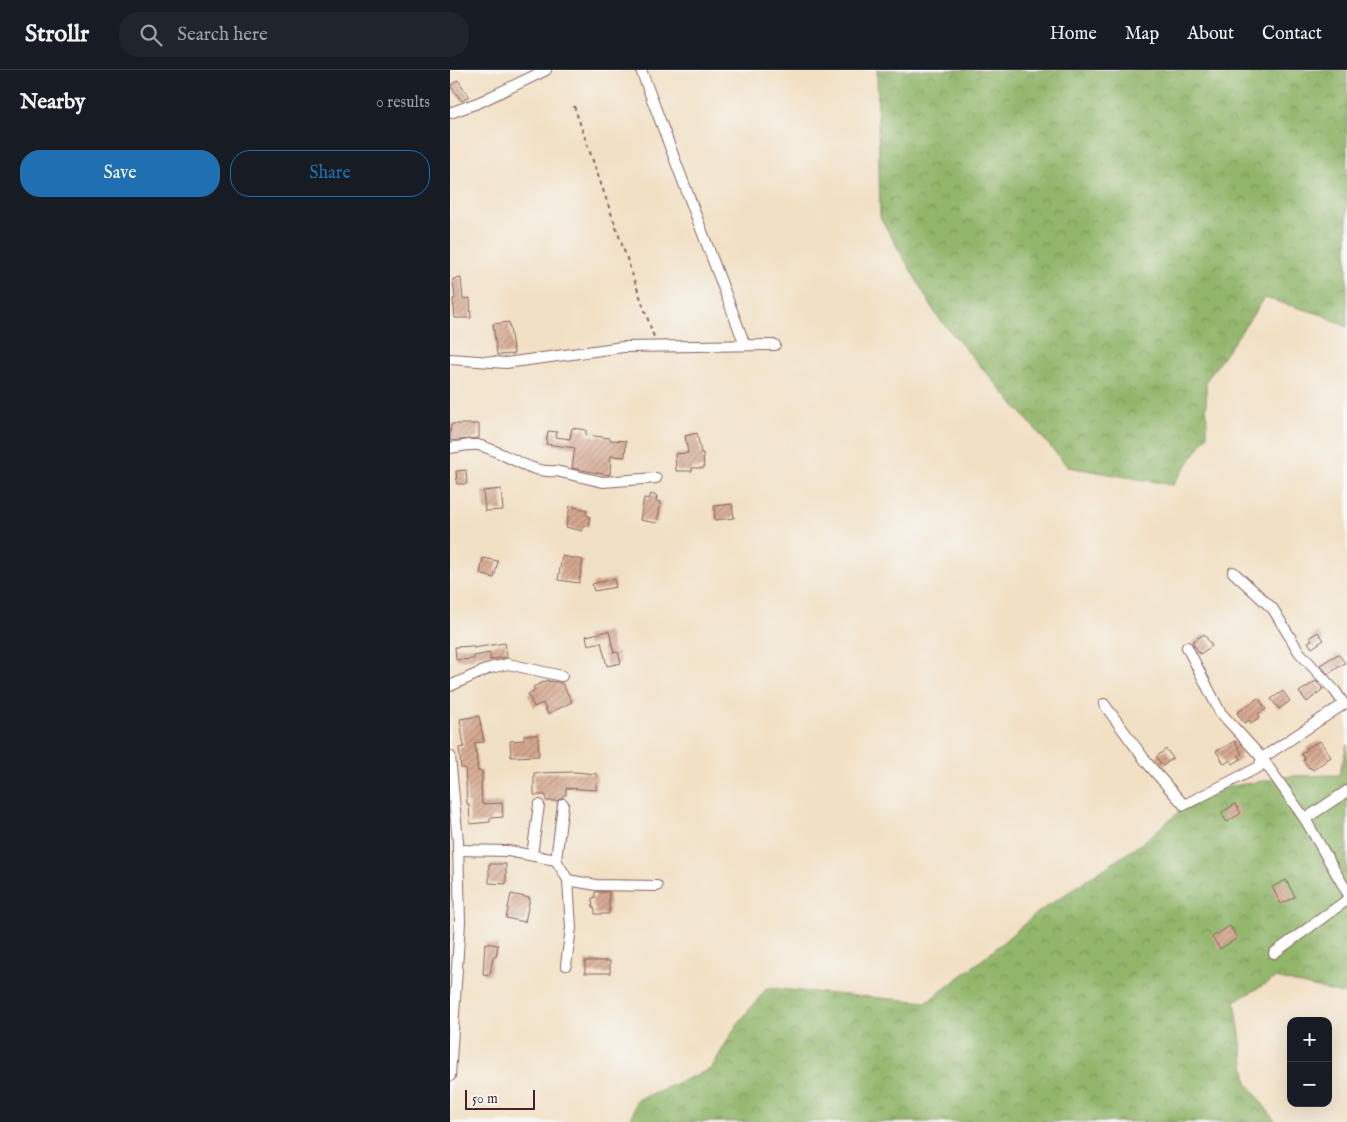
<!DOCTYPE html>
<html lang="en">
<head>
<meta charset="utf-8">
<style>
  body { margin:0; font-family:"IM FELL English",serif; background:#20242c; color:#f1f3f6 }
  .controls { position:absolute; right:15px; bottom:15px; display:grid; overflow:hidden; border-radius:10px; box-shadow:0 5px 20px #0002 }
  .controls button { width:45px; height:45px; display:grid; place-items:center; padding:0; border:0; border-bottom:1px solid #363941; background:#171b24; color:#f1f3f6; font:25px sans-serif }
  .scale { position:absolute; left:15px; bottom:12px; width:70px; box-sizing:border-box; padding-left:5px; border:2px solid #4a1f2b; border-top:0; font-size:14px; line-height:18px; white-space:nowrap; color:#4a1f2b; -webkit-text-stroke:4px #f6f6f2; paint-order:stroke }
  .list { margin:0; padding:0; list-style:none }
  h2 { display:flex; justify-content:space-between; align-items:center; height:65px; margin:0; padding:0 20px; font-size:21px }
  h2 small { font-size:16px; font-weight:400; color:#9ea1a6 }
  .actions { display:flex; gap:10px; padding:15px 20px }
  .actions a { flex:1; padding:11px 0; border:1px solid #1f6fb2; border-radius:20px; text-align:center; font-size:18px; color:#1f6fb2 }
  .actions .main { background:#1f6fb2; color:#fff }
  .icon { flex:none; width:28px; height:28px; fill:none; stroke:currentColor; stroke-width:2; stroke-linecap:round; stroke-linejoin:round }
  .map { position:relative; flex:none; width:897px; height:1052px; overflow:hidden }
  header { display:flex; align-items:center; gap:30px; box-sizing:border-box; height:70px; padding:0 25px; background:#171b24; border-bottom:1px solid #363941 }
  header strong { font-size:24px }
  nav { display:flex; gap:28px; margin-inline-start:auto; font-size:18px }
  .search { width:350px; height:45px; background:#20242c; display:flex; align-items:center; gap:12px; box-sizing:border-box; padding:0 18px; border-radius:20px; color:#9ea1a6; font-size:19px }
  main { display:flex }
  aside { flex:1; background:#171b24 }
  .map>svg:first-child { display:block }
  .forest { fill:url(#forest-crowns); stroke:#6e6a4b }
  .building { fill:url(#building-hatch) }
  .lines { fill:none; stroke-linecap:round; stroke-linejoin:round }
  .minor-casing { stroke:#856361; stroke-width:12 }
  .path { stroke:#856361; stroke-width:2; stroke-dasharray:4 4; stroke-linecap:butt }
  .minor { stroke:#fff; stroke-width:10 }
</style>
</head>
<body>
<header>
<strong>Strollr</strong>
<div class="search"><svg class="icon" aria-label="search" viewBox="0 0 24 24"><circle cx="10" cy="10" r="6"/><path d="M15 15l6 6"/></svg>Search here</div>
<nav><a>Home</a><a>Map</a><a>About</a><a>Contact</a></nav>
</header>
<main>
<aside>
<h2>Nearby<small>0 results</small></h2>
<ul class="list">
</ul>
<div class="actions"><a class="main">Save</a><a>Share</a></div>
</aside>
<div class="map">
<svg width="897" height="1052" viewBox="0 0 897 1052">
  <defs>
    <pattern id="forest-crowns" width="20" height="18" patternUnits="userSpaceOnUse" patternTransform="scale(1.25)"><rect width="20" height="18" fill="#92b66b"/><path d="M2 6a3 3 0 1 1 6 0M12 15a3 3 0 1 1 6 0" fill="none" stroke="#799358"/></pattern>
    <pattern id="building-hatch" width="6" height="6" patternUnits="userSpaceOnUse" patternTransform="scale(1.25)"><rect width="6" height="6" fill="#d6a990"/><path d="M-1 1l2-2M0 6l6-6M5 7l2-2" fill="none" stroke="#b08976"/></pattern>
  </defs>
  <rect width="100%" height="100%" fill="#f6f6f2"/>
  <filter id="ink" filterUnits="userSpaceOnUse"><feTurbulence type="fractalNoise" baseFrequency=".02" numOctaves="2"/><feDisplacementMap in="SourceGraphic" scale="10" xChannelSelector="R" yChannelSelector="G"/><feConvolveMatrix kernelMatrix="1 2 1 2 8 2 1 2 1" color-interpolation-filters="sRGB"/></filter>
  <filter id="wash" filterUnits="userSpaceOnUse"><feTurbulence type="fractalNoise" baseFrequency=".0096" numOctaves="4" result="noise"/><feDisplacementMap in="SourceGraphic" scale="20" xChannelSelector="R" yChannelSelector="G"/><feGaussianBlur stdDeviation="1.12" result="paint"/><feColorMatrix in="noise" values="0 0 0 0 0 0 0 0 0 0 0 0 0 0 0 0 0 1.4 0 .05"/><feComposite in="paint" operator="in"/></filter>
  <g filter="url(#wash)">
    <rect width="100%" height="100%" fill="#f2e0c4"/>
    <g class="forest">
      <path d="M 427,0 L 897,0 L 897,257 L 873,245 L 815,228 L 756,311 L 757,366 L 723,415 L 618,397 L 487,246 L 430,147 Z"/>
      <path d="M 897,675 L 897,920 L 892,924 L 826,908 L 785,931 L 797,1013 L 826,1052 L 181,1052 L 186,1030 L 261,999 L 286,956 L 317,918 L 477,932 L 537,886 L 587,843 L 691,774 L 754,721 L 841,706 L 889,705 Z"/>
    </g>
    <g id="blocks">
      <g class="building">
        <path d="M 8,10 L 19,26 L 12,31 L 0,16 Z"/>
        <path d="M 11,208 L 13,229 L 20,228 L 21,248 L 5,248 L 3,229 L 5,229 L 3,209 Z"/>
        <path d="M 59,252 L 64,284 L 47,285 L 43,254 Z"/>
        <path d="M 1,354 L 29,354 L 29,368 L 0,371 Z"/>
        <path d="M 122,358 L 136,360 L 136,365 L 160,368 L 160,370 L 176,371 L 175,387 L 161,386 L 160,404 L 158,405 L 122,398 L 125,378 L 96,374 L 98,361 L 107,362 L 106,367 L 120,369 Z"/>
        <path d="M 247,363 L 251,383 L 253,383 L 254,398 L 242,398 L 242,401 L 226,401 L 225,384 L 238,383 L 235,366 Z"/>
        <path d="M 16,400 L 17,414 L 7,414 L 6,401 Z"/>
        <path d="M 51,419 L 53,440 L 35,441 L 33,421 Z"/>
        <path d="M 201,424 L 207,426 L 206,431 L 211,432 L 207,453 L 190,450 L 194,428 L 199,429 Z"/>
        <path d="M 282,434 L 284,448 L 265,450 L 264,436 Z"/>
        <path d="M 120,436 L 137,440 L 136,445 L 140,446 L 139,456 L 133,455 L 132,461 L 116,457 Z"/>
        <path d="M 112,486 L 133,490 L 129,513 L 108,510 Z"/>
        <path d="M 33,488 L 48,491 L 44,508 L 30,504 Z"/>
        <path d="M 164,509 L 166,517 L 144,521 L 142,514 Z"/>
        <path d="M 159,561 L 164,583 L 168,582 L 171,593 L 157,596 L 151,572 L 138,575 L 136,566 Z"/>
        <path d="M 868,562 L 874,570 L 862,578 L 858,572 L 862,570 L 860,567 Z"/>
        <path d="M 754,564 L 762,576 L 750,584 L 742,572 Z"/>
        <path d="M 55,573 L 57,587 L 40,590 L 40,583 L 24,586 L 24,589 L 6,590 L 5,577 L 23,576 L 23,578 Z"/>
        <path d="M 888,584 L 895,593 L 878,604 L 870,595 Z"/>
        <path d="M 98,610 L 99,612 L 101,611 L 112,613 L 122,632 L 98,644 L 93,633 L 84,637 L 78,624 L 85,620 L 83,617 Z"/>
        <path d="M 866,611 L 873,619 L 857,632 L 849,622 Z"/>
        <path d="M 833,621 L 840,631 L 829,639 L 821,629 Z"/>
        <path d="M 808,628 L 816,639 L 808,644 L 810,647 L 801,653 L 799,650 L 794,653 L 787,643 Z"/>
        <path d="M 29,646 L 34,672 L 25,673 L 28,701 L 32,701 L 32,713 L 31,713 L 32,734 L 52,733 L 53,747 L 40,748 L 40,752 L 20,754 L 19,734 L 17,734 L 15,698 L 11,698 L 9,678 L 14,677 L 10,649 Z"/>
        <path d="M 74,665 L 88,665 L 89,686 L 61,687 L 60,671 L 74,670 Z"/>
        <path d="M 785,671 L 792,684 L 789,686 L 791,689 L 783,694 L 781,690 L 774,694 L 766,681 Z"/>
        <path d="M 870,671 L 881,687 L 863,700 L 860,697 L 859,698 L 853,690 L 855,689 L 851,684 L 857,680 L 856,678 Z"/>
        <path d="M 716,679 L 723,688 L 713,696 L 706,687 Z"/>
        <path d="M 125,702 L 147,704 L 146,720 L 116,718 L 116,725 L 113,725 L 113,727 L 107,731 L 96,731 L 96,725 L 84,725 L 84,703 Z"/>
        <path d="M 785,734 L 791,743 L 777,752 L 771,743 Z"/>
        <path d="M 39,794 L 56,794 L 56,814 L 39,813 Z"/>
        <path d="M 836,810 L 845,827 L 831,834 L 822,817 Z"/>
        <path d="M 145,822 L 159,822 L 159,844 L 145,844 L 145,838 L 143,838 L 142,828 L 145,828 Z"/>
        <path d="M 61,824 L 80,828 L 75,852 L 56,848 Z"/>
        <path d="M 780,856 L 787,868 L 770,879 L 762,867 Z"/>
        <path d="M 35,873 L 48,875 L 46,887 L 43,887 L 40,905 L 33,904 Z"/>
        <rect x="135" y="891" width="25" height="12"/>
      </g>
    </g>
  </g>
  <g filter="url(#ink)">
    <use href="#blocks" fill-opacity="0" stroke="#856361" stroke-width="1"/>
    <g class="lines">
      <defs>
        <g id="minor">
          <path d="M 191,0 L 295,275"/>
          <path d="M 0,43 L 30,32 L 96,0"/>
          <path d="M 0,289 L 56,293 L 173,277 L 325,275"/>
          <path d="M 0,378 C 8,377 20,374 28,375 C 54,381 79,404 106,401 L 153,412 L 206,408"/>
          <path d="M 737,577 L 770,642 L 812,688 L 855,749 L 897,822"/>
          <path d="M 0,616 L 40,598 L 58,594 L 112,606"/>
          <path d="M 654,634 L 698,694 L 734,735 L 809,697 L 812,688 L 894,634 L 885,621 L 849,582 L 823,539 L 783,502"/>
          <path d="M 0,686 L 8,772 L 10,852 L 0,1006"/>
          <path d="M 855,749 L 897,721"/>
          <path d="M 8,780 L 58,781 L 106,790 L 113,734"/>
          <path d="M 82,785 L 89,735"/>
          <path d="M 106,790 L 118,810 L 121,858 L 116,895"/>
          <path d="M 118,810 L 146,815 L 207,816"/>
          <path d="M 824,883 L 897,830"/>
        </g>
      </defs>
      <use href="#minor" class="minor-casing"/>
      <path class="path" d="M 124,36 L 204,267"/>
      <use href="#minor" class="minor"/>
    </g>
  </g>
</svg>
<div class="controls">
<button>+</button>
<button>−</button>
</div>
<div class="scale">50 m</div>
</div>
</main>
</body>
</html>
